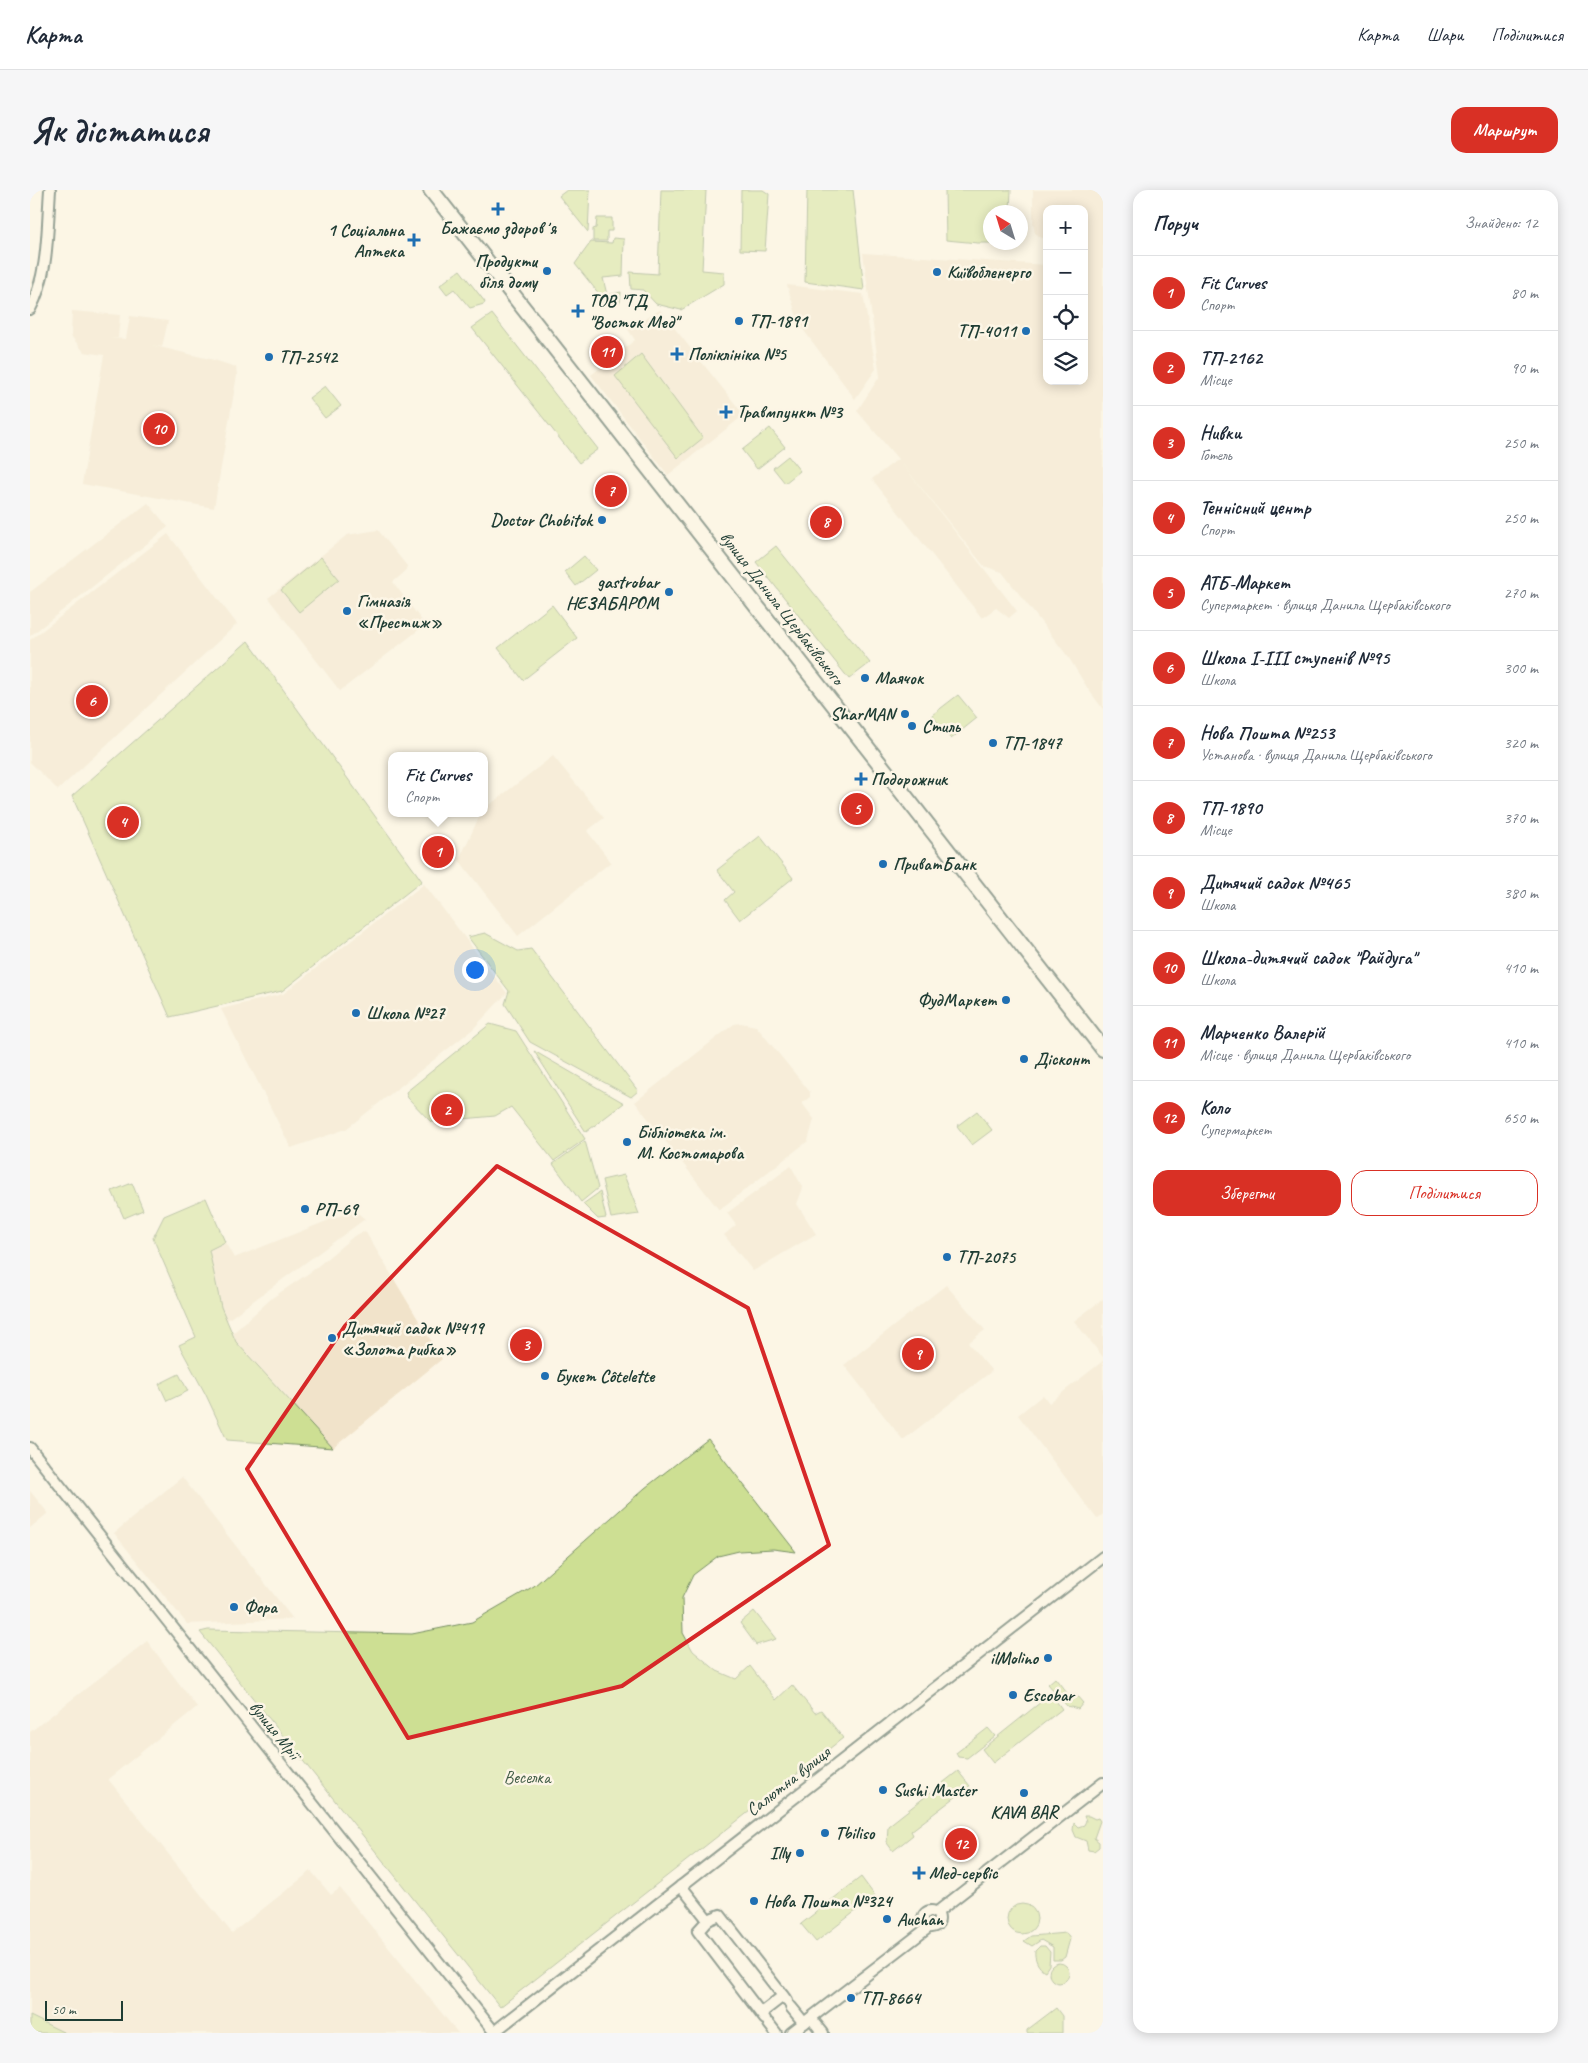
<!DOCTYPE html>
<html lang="uk">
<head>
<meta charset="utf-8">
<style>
  body { margin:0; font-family:Caveat,sans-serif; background:#f6f6f7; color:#1f2937 }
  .controls { position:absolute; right:15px; top:15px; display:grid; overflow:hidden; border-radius:10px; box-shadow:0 2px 12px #0003 }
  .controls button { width:45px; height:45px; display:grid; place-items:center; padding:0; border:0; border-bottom:1px solid #e0e1e3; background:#fff; color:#1f2937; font:25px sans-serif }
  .compass { position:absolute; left:953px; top:15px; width:45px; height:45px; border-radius:50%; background:#fff; box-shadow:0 2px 12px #0003; rotate:322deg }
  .scale { position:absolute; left:15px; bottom:12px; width:78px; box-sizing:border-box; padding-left:5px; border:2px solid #1f3d34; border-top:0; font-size:14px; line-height:18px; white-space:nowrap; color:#1f3d34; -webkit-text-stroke:4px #fcf5e5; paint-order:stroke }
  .you { position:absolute; left:444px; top:779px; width:18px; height:18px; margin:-12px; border:4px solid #fff; border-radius:50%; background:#1a73e8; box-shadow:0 0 0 8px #1a73e833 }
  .badge { display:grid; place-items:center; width:32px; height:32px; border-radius:50%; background:#d93025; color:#fff; font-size:16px; font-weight:700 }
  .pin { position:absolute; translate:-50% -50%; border:2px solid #fff; box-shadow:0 1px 5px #0006 }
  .popup { position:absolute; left:358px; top:562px; width:100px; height:65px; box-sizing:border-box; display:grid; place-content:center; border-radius:10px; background:#fff; filter:drop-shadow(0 1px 4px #0005); font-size:16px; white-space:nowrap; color:#747a83 }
  .popup b { font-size:19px; color:#1f2937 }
  .popup::after { content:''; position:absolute; left:50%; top:100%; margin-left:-10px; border:10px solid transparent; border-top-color:#fff }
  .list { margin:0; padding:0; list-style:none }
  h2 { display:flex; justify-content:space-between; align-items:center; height:65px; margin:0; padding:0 20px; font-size:21px }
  h2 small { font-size:16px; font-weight:400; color:#747a83 }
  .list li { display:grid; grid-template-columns:32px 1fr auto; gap:15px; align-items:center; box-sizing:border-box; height:75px; padding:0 20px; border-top:1px solid #e0e1e3 }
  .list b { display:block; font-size:19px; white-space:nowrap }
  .list p { margin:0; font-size:16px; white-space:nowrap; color:#747a83 }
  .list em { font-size:16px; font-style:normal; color:#747a83 }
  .actions { display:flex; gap:10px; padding:15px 20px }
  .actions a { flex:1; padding:11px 0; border:1px solid #d93025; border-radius:15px; text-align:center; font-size:18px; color:#d93025 }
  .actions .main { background:#d93025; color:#fff }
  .icon { flex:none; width:28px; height:28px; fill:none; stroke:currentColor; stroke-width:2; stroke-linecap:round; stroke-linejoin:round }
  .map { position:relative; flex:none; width:1073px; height:1843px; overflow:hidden; border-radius:15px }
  header { display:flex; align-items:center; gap:30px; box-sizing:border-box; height:70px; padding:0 25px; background:#fff; border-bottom:1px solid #e0e1e3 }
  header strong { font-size:24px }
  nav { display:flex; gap:28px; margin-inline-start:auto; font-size:18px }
  .intro { display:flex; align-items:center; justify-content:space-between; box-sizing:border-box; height:120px; padding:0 30px }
  h1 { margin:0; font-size:35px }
  .button { padding:12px 22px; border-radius:15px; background:#d93025; color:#fff; font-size:18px; font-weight:700 }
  main { display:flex; gap:30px; padding:0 30px }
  aside { flex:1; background:#fff; border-radius:15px; box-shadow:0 2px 12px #0003 }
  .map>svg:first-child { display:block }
  .built { fill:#f1e3ca }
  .green { fill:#cddf93; stroke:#768e64 }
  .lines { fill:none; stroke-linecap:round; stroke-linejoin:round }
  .minor-casing { stroke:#1f3d34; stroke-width:14 }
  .major-casing { stroke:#1f3d34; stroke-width:18 }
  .minor { stroke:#fcf5e5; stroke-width:10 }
  .major { stroke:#fcf5e5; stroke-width:14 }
  .marked { fill:none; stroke:#d62828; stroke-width:4; stroke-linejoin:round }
  .poi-dot { fill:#1f6fb2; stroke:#fcf5e5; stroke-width:2 }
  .labels { text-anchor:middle; stroke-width:5; stroke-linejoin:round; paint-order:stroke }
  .poi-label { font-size:18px; font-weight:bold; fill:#1f3d34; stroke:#fcf5e5; text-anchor:start }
  .street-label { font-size:18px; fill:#1f3d34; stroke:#fcf5e5 }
  .park-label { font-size:18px; fill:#425d47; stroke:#fcf5e5 }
</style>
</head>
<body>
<header>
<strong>Карта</strong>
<nav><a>Карта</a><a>Шари</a><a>Поділитися</a></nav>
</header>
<div class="intro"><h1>Як дістатися</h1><a class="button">Маршрут</a></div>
<main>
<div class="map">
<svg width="1073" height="1843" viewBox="0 0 1073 1843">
  <rect width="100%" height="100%" fill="#fcf5e5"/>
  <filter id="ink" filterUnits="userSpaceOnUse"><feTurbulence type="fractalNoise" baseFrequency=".02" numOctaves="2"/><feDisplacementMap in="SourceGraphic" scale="10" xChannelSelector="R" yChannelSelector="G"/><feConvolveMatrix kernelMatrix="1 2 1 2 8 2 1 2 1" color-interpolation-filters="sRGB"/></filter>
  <g filter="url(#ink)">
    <g class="built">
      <path d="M 1003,0 L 1073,0 L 1073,519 L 1058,499 L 1039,468 L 972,382 L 954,376 L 869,270 L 987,421 L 979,428 L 966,418 L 952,428 L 842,289 L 868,269 L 827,221 L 850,186 L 833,63 L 1017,75 L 1017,191 L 1054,191 L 1054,19 L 1017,19 L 1017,48 L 1012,48 L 1005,43 L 1003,33 Z"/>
      <path d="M 757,95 L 833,104 L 846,179 L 825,209 L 769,134 Z"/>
      <path d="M 630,120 L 714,225 L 638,285 L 561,185 L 605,150 L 597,138 Z"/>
      <path d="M 42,121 L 90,125 L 88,148 L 79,148 L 96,149 L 100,126 L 138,131 L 132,157 L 121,155 L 184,170 L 206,177 L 207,185 L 184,318 L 52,294 L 74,165 L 54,162 L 41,146 Z"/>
      <path d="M 118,313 L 138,337 L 0,446 L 0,402 Z"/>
      <path d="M 348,340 L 377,376 L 376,381 L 363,392 L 395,435 L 310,501 L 238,408 L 317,345 Z"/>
      <path d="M 138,344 L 207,434 L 28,600 L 0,572 L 0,450 Z"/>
      <path d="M 523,566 L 574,628 L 557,641 L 581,672 L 488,746 L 429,670 L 451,623 L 454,623 L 454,619 Z"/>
      <path d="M 394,694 L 477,803 L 443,839 L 316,939 L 261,958 L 191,819 L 253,804 Z"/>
      <path d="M 711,833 L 726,836 L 780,902 L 780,907 L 772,913 L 784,929 L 778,951 L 689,1020 L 605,912 L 704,834 Z"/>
      <path d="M 761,976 L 773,998 L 767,1014 L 786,1044 L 723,1081 L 694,1045 L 706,1035 L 697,1023 Z"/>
      <path d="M 324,1020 L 335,1029 L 196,1131 L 191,1117 L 179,1060 L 195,1052 L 204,1068 Z"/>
      <path d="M 335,1041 L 412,1169 L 303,1258 L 206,1152 L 203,1143 L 242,1108 L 282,1081 L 324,1046 Z"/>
      <path d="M 916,1095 L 955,1140 L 938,1153 L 962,1181 L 873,1250 L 814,1175 Z"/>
      <path d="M 1073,1109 L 1073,1167 L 1044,1131 Z"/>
      <path d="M 1073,1171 L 1073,1324 L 1067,1329 L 988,1225 L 1013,1205 L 1019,1213 Z"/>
      <path d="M 152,1287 L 263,1429 L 157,1434 L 84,1343 Z"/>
      <path d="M 0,1301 L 18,1323 L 0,1338 Z"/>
      <path d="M 117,1451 L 167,1517 L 78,1589 L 202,1743 L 281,1681 L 301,1705 L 310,1698 L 428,1843 L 0,1843 L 0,1542 Z"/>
    </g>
    <g class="green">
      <path d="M 537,0 L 560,0 L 558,42 L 529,6 Z"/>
      <path d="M 631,0 L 676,0 L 672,80 L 694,82 L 694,94 L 651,120 L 626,114 L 613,100 L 601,99 L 600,82 L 628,84 Z"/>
      <path d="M 711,0 L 733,0 L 739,4 L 735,61 L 710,60 Z"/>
      <path d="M 777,0 L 823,0 L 834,100 L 775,92 Z"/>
      <path d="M 915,0 L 981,0 L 980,22 L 961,22 L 961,53 L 948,53 L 916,50 Z"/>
      <path d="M 567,28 L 582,28 L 582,41 L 577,41 L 577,51 L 563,51 L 563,39 L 566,38 Z"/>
      <path d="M 583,48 L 594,49 L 593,86 L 573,88 L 577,105 L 591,102 L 590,112 L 578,115 L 545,74 L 561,52 L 582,53 Z"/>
      <path d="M 430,80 L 455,112 L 454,114 L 440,118 L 424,99 L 417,104 L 410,95 Z"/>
      <path d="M 462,124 L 568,259 L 549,273 L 442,138 Z"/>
      <path d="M 611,164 L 673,248 L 648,268 L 585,186 Z"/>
      <path d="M 295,196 L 311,216 L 295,228 L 279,208 Z"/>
      <path d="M 740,238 L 755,257 L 727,279 L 712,260 Z"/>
      <path d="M 758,266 L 770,281 L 755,293 L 743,278 Z"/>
      <path d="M 746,356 L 840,473 L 819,489 L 726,372 Z"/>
      <path d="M 554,366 L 566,380 L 546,396 L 535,382 Z"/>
      <path d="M 291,367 L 309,389 L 269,422 L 251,400 Z"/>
      <path d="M 522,415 L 547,448 L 493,490 L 468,458 Z"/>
      <path d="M 218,451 L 392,691 L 252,801 L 140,827 L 42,606 Z"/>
      <path d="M 928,505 L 947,528 L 921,549 L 902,525 Z"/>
      <path d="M 730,646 L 763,688 L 710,730 L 695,710 L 704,702 L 687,680 Z"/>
      <path d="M 455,743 L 488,761 L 501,759 L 608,901 L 601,907 L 500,852 L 475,814 L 479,801 L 438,747 Z"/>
      <path d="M 460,834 L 486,841 L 555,949 L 524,971 L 481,917 L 465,926 L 401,932 L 378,908 L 376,902 Z"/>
      <path d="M 504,861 L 594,913 L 556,942 Z"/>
      <path d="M 947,921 L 962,940 L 942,955 L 927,936 Z"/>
      <path d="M 555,951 L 568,998 L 551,1012 L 523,974 Z"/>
      <path d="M 594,985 L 609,1024 L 581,1028 L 572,990 Z"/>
      <path d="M 102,993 L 113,1020 L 94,1028 L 82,1001 Z"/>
      <path d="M 570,1002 L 576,1028 L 568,1029 L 553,1014 Z"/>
      <path d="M 176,1008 L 195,1052 L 179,1060 L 191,1117 L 206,1152 L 303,1258 L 197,1250 L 176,1205 L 149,1155 L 166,1147 L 123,1048 L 134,1026 Z"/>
      <path d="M 149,1184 L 158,1201 L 137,1211 L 129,1194 Z"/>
      <path d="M 678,1249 L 766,1362 L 743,1359 L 709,1361 L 688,1366 L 663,1385 L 652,1408 L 653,1443 L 663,1461 L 687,1481 L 706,1489 L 720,1476 L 746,1510 L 762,1495 L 785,1523 L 791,1520 L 813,1548 L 470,1817 L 170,1442 L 178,1440 L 382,1444 L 442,1432 L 504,1396 L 615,1298 Z"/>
      <path d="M 724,1421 L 746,1449 L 726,1455 L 710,1433 Z"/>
      <path d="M 1025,1488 L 1041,1508 L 1046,1505 L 1053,1513 L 1048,1519 L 1037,1516 L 1018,1494 Z"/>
      <path d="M 1021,1504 L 1032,1519 L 963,1573 L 952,1559 Z"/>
      <path d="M 958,1538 L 965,1546 L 937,1568 L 928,1567 L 926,1563 Z"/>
      <path d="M 928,1581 L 940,1596 L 881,1641 L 883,1645 L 863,1661 L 857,1653 L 858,1636 Z"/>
      <path d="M 1054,1626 L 1059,1626 L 1065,1629 L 1068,1628 L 1070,1631 L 1064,1648 L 1069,1652 L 1069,1657 L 1064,1661 L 1058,1660 L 1056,1651 L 1046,1647 L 1043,1640 L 1044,1633 L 1048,1637 L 1054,1635 L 1056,1631 Z"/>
      <path d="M 831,1687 L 845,1706 L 786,1752 L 771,1734 Z"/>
      <circle cx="992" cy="1729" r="15"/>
      <path d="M 1036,1743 L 1040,1749 L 1035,1767 L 1031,1770 L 1023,1770 L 1023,1757 L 1011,1750 L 1002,1756 L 994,1751 L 1001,1746 Z"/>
      <path d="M 1010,1756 L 1015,1756 L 1020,1762 L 1019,1775 L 1015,1781 C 1008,1778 1004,1768 1005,1761 Z"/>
      <circle cx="1029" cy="1783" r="10"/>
      <path d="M 1026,1818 L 1032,1826 L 1032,1843 L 997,1843 L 997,1840 Z"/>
      <path d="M 0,1826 L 35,1843 L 0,1843 Z"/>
    </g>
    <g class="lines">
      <defs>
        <g id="minor">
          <path d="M 0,119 C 19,84 17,39 20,0"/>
          <path d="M 0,1258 L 465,1843"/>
          <path d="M 651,1696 L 678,1730"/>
          <circle cx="901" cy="1729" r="8"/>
          <path d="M 906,1723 L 1073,1593"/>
          <path d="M 731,1823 L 753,1806"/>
          <path d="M 781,1828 L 793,1843"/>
          <path d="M 735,1829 L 668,1741 L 678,1730 L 690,1725 L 757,1811"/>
          <path d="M 774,1833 L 899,1737"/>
          <path d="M 739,1834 L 746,1843"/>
          <path d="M 464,1842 L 1073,1367"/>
          <path d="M 761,1843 L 774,1833 L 761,1817"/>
        </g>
        <path id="major" d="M 401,0 L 1073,859"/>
      </defs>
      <use href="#minor" class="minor-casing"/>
      <use href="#major" class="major-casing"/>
      <use href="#minor" class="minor"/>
      <use href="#major" class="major"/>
    </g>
  </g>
  <path d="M0 0H1073V1843H0ZM 467,976 L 718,1118 L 799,1355 L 592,1496 L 378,1548 L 217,1279 L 315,1136 Z" fill="#fcf5e5" fill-opacity=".55" fill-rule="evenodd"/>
  <path class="marked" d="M 467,976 L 718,1118 L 799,1355 L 592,1496 L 378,1548 L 217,1279 L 315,1136 Z"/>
  <g class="poi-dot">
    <path d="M465.5 11.5h5v5h5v5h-5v5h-5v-5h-5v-5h5z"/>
    <path d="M381.5 42.5h5v5h5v5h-5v5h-5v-5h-5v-5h5z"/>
    <circle cx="517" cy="81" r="5"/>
    <circle cx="907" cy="82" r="5"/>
    <path d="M545.5 113.5h5v5h5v5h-5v5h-5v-5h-5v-5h5z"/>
    <circle cx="709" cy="131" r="5"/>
    <circle cx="996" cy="141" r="5"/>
    <path d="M644.5 156.5h5v5h5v5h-5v5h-5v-5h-5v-5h5z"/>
    <circle cx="239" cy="167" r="5"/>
    <path d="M693.5 214.5h5v5h5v5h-5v5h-5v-5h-5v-5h5z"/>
    <circle cx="572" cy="330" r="5"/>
    <circle cx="639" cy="402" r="5"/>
    <circle cx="317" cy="421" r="5"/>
    <circle cx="835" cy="488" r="5"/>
    <circle cx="875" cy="524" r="5"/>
    <circle cx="882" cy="536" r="5"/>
    <circle cx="963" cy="553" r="5"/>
    <path d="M828.5 581.5h5v5h5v5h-5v5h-5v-5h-5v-5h5z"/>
    <circle cx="853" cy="674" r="5"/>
    <circle cx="976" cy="810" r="5"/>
    <circle cx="326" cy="823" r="5"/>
    <circle cx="994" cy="869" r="5"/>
    <circle cx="597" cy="952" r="5"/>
    <circle cx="275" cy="1019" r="5"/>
    <circle cx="917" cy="1067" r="5"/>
    <circle cx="302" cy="1148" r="5"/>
    <circle cx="515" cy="1186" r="5"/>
    <circle cx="204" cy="1417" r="5"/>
    <circle cx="1018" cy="1468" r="5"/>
    <circle cx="983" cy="1505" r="5"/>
    <circle cx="853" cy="1600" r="5"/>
    <circle cx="994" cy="1603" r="5"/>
    <circle cx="795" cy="1643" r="5"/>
    <circle cx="770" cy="1663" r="5"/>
    <path d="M886.5 1675.5h5v5h5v5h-5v5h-5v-5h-5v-5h5z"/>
    <circle cx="724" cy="1711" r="5"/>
    <circle cx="857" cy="1729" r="5"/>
    <circle cx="821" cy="1808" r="5"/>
  </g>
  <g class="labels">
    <g class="poi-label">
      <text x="468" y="44" text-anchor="middle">Бажаємо здоровʼя</text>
      <text x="374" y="46" text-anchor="end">1 Соціальна<tspan x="374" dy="21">Аптека</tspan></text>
      <text x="507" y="77" text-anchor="end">Продукти<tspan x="507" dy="21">біля дому</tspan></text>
      <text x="917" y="88">Київобленерго</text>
      <text x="559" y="117">ТОВ "ТД<tspan x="559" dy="21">"Восток Мед"</tspan></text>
      <text x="719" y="137">ТП-1891</text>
      <text x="986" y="147" text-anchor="end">ТП-4011</text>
      <text x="658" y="170">Поліклініка №5</text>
      <text x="249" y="173">ТП-2542</text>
      <text x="707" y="228">Травмпункт №3</text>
      <text x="562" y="336" text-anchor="end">Doctor Chobitok</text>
      <text x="629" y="398" text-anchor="end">gastrobar<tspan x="629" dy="21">НЕЗАБАРОМ</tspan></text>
      <text x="327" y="417">Гімназія<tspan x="327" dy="21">«Престиж»</tspan></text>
      <text x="845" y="494">Маячок</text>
      <text x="865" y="530" text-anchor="end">SharMAN</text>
      <text x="892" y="542">Стиль</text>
      <text x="973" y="559">ТП-1847</text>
      <text x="841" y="595">Подорожник</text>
      <text x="863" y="680">ПриватБанк</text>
      <text x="966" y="816" text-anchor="end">ФудМаркет</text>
      <text x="336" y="829">Школа №27</text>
      <text x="1004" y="875">Дісконт</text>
      <text x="607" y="948">Бібліотека ім.<tspan x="607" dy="21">М. Костомарова</tspan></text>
      <text x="285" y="1025">РП-69</text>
      <text x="927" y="1073">ТП-2075</text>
      <text x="312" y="1144">Дитячий садок №419<tspan x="312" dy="21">«Золота рибка»</tspan></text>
      <text x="525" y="1192">Букет Côtelette</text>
      <text x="214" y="1423">Фора</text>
      <text x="1008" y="1474" text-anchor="end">ilMolino</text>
      <text x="993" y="1511">Escobar</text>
      <text x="863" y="1606">Sushi Master</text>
      <text x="994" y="1628" text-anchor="middle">KAVA BAR</text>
      <text x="805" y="1649">Tbiliso</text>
      <text x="760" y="1669" text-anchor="end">Illy</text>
      <text x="899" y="1689">Мед-сервіс</text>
      <text x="734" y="1717">Нова Пошта №324</text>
      <text x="867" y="1735">Auchan</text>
      <text x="831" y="1814">ТП-8664</text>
    </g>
    <g class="street-label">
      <text transform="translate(752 418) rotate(52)" y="6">вулиця Данила Щербаківського</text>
      <text transform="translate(245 1540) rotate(51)" y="6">вулиця Мрії</text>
      <text transform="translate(758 1591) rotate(-38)" y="6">Салютна вулиця</text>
    </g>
    <g class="park-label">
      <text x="497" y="1593">Веселка</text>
    </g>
  </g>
</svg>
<div class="controls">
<button>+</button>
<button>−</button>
<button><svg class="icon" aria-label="locate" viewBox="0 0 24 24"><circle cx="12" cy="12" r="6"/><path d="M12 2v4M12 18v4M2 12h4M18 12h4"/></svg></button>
<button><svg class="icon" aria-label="layers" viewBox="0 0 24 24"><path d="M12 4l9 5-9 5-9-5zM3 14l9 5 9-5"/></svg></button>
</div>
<svg class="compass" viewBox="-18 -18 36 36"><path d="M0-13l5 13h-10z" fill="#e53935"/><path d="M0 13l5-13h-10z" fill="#747a83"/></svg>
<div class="scale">50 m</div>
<div class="you"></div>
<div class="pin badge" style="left:408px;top:662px">1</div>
<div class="popup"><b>Fit Curves</b>Спорт</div>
<div class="pin badge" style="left:417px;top:920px">2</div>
<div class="pin badge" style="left:496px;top:1155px">3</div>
<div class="pin badge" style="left:93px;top:632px">4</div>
<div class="pin badge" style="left:827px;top:619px">5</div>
<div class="pin badge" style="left:62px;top:511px">6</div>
<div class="pin badge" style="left:581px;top:301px">7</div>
<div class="pin badge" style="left:796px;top:332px">8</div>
<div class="pin badge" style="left:888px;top:1164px">9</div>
<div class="pin badge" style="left:129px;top:239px">10</div>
<div class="pin badge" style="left:577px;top:162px">11</div>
<div class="pin badge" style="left:931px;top:1654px">12</div>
</div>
<aside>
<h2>Поруч<small>Знайдено: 12</small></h2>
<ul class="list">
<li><span class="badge">1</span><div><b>Fit Curves</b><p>Спорт</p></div><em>80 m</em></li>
<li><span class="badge">2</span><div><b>ТП-2162</b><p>Місце</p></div><em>90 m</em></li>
<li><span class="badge">3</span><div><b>Нивки</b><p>Готель</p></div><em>250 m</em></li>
<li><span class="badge">4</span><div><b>Теннісний центр</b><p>Спорт</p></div><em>250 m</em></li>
<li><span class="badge">5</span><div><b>АТБ-Маркет</b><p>Супермаркет · вулиця Данила Щербаківського</p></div><em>270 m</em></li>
<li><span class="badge">6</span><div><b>Школа І-ІІІ ступенів №95</b><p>Школа</p></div><em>300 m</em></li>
<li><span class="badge">7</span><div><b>Нова Пошта №253</b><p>Установа · вулиця Данила Щербаківського</p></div><em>320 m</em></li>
<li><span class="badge">8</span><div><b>ТП-1890</b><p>Місце</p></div><em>370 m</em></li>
<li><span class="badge">9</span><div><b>Дитячий садок №465</b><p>Школа</p></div><em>380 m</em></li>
<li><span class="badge">10</span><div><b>Школа-дитячий садок &quot;Райдуга&quot;</b><p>Школа</p></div><em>410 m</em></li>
<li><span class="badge">11</span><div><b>Марченко Валерій</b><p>Місце · вулиця Данила Щербаківського</p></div><em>410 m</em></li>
<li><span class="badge">12</span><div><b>Коло</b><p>Супермаркет</p></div><em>650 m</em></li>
</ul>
<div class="actions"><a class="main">Зберегти</a><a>Поділитися</a></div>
</aside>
</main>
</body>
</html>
